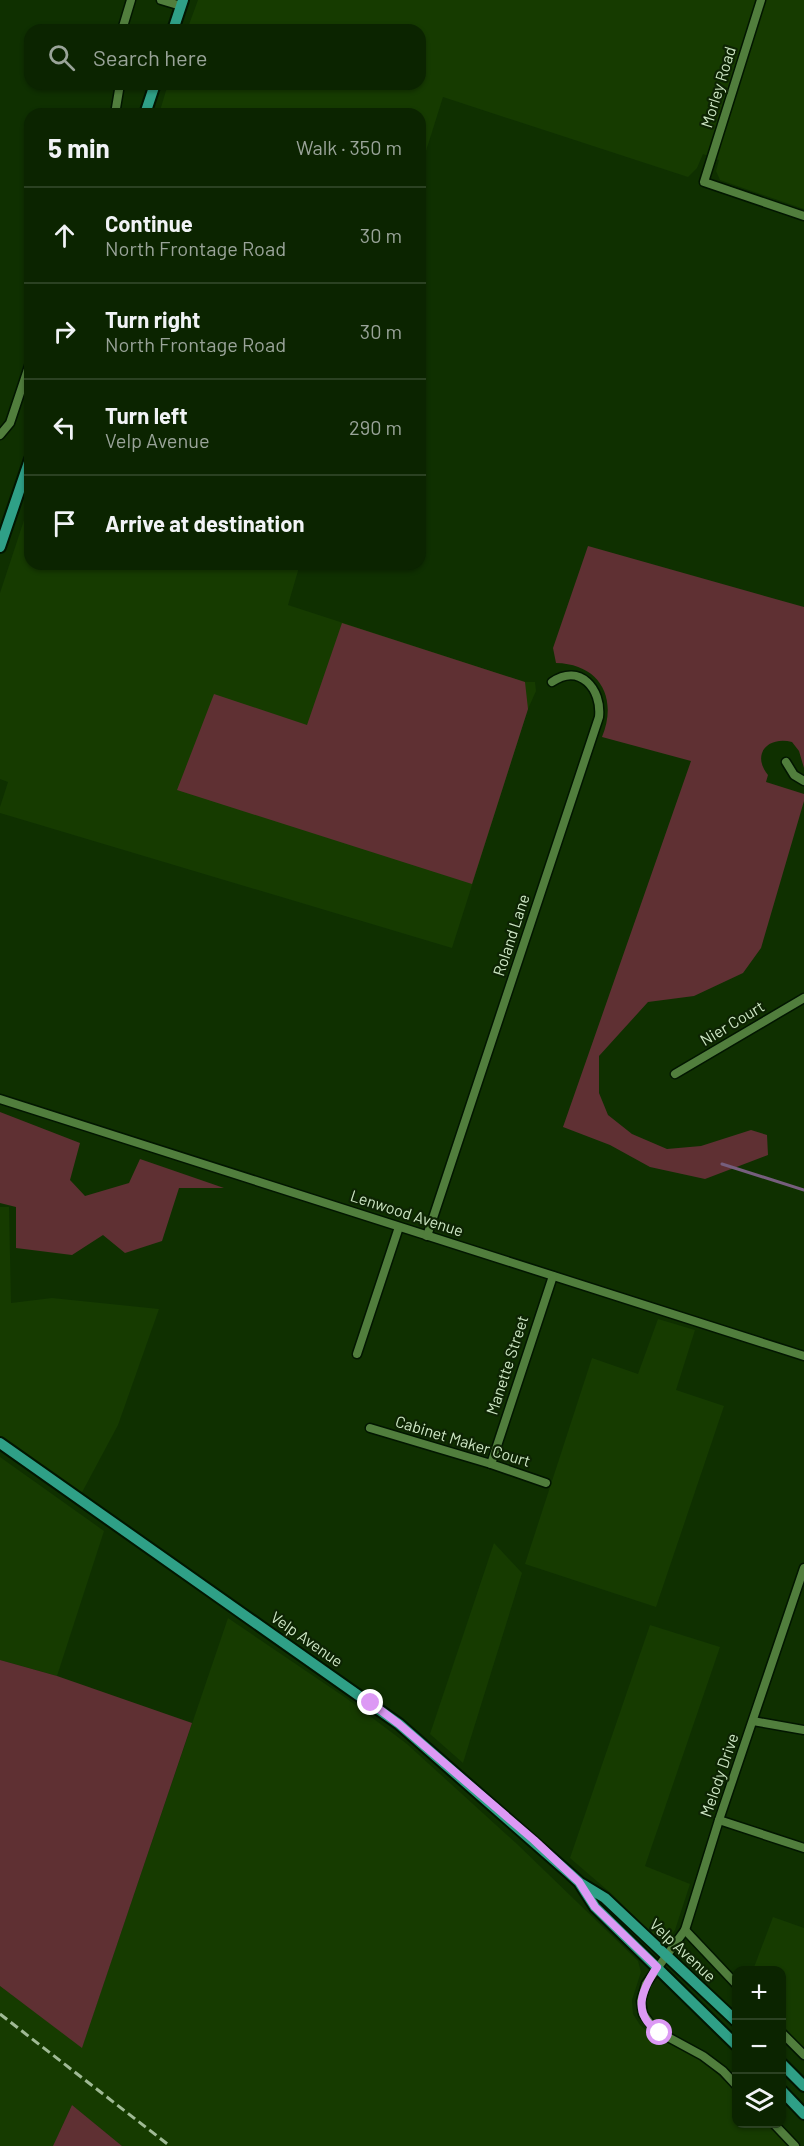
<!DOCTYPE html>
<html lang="en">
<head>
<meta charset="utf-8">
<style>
  body { margin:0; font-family:Barlow,sans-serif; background:#19300f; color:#f1f3f6 }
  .controls { position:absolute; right:18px; bottom:18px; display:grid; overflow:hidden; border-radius:12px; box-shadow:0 2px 4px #0004 }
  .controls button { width:54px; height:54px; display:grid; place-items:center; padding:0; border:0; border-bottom:2px solid #2b4122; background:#0b2400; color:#f1f3f6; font:30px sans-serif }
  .stop { position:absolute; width:18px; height:18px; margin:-14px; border:4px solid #dc99f4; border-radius:50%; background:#fff }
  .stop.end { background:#dc99f4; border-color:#fff; box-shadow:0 2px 6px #0008 }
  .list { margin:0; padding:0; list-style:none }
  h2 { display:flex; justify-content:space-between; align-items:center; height:78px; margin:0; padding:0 24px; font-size:26px }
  h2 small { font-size:20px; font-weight:400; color:#9aa499 }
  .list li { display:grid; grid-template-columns:39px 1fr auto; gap:18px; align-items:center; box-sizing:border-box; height:96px; padding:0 24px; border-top:2px solid #2b4122 }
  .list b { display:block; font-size:22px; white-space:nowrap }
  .list p { margin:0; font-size:20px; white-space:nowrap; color:#9aa499 }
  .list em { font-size:20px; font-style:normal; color:#9aa499 }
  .icon { flex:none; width:33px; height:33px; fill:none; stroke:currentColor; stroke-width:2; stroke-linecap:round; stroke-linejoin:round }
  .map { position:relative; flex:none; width:804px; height:2146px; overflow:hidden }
  .search { position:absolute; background:#0b2400; box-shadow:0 2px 4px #0004; left:24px; top:24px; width:402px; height:66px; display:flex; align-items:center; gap:15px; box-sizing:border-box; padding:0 21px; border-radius:18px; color:#9aa499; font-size:22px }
  .panel { position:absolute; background:#0b2400; box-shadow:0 2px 4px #0004; left:24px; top:108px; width:402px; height:462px; border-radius:18px }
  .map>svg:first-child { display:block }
  .built { fill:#163b00 }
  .green { fill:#5f3033 }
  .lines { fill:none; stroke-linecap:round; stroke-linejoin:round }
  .stream { stroke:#765e7d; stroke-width:3 }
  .minor-casing { stroke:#021600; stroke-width:11 }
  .major-casing { stroke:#021600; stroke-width:14 }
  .minor { stroke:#517e3d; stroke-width:8 }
  .major { stroke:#2fa087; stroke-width:10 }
  .rail { stroke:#a0ba95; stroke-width:3; stroke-dasharray:9 4.5; stroke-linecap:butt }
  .route { stroke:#dc99f4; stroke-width:8 }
  .labels { text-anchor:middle; stroke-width:4.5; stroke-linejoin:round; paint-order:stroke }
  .street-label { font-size:16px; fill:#cee7c5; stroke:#0d2403 }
</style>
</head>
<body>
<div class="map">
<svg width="804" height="2146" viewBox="0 0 804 2146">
  <rect width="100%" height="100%" fill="#0f3000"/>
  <g class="built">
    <path d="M 198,0 L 804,0 L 804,209 L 720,180 L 716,171 L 719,160 L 703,154 L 697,168 L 688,177 L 443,97 L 420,170 L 420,114 L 159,114 L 168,84 L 420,84 L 420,30 L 187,30 Z"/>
    <path d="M 30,502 L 30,564 L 300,564 L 288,605 L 525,682 L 535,682 L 536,691 L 528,709 L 452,948 L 0,813 L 0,807 L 8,782 L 0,779 L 0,593 Z"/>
    <path d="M 0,1207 L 9,1207 L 11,1303 L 52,1298 L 159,1309 L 118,1425 L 79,1498 L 0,1443 Z"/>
    <path d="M 658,1319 L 695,1330 L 676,1390 L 724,1406 L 656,1607 L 525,1564 L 592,1358 L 638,1374 Z"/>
    <path d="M 0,1457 L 104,1531 L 57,1676 L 0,1660 Z"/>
    <path d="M 494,1543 L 522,1573 L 463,1763 L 430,1734 Z"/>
    <path d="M 228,1618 L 346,1698 L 407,1744 L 517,1844 L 638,1961 L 641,1972 L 632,2000 L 633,2014 L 640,2025 L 650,2034 L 703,2061 L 736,2091 L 736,2124 L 768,2124 L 790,2146 L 122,2146 L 72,2105 L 53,2146 L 0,2146 L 0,1986 L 82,2047 Z"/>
    <path d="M 650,1625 L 720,1647 L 645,1866 L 690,1884 L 675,1930 L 669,1936 L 662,1938 L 653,1935 L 613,1895 L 570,1858 Z"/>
    <path d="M 773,1917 L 804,1928 L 804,2050 L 782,2029 L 782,1970 L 753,1970 Z"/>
  </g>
  <g class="green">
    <path d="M 588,546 L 804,607 L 804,768 L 799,751 L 792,742 C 768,736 751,754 768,775 L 766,782 L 804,794 L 804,801 L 761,948 L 743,973 L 694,996 L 648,1002 L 599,1056 L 599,1093 L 608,1115 L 632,1134 L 667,1149 L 701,1146 L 751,1130 L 767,1135 L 768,1155 L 705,1179 L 650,1167 L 610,1145 L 563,1127 L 691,761 L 602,737 C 618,698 600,664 556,663 L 553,648 Z"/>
    <path d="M 342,623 L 525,682 L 528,709 L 472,884 L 177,790 L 214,694 L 307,725 Z"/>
    <path d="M 0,1112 L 80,1143 L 70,1180 L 85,1196 L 129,1183 L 140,1159 L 224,1188 L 179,1188 L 162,1241 L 125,1253 L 103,1235 L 72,1255 L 16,1248 L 16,1207 L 0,1203 Z"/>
    <path d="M 0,1660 L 57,1676 L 192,1723 L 82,2048 L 0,1986 Z"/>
    <path d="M 72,2105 L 122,2146 L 53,2146 Z"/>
  </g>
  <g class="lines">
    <path class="stream" d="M 722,1164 L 804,1190"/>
    <defs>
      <g id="minor">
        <path d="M 161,0 L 181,6"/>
        <path d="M 761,0 L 704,182 L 804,216"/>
        <path d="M 122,30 L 131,0"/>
        <path d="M 115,114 L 120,84"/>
        <path d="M 0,435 L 10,423 L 30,363"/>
        <path d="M 786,762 L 794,775 L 804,781"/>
        <path d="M 675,1074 L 804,998"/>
        <path d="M 0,1099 L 804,1356"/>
        <path d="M 427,1236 L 599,717 C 602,689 580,663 552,682"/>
        <path d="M 357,1354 L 399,1227"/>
        <path d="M 370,1428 L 491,1464 L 546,1483"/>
        <path d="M 491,1464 L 553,1276"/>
        <path d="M 753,1721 L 804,1730"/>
        <path d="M 719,1820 L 804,1848"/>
        <path d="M 685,1930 L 736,1984"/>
        <path d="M 782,2033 L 804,2055"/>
        <path d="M 736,2085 L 723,2071 L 703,2056 L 655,2030 L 643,2014 L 641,2001 L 646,1984 L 685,1930 L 719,1820 L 804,1568"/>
        <path d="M 774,2124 L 795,2146"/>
      </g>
      <g id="major">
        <path d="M 173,30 L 183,0"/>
        <path d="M 145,114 L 155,84"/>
        <path d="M 0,547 L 30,459"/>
        <path d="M 0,1443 L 399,1724 L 569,1873 L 579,1882 L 595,1907 L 736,2045"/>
        <path d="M 582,1884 L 605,1898 L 736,2021"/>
        <path d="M 782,2064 L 804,2086"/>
        <path d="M 782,2091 L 804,2114"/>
      </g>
    </defs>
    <use href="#minor" class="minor-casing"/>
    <use href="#major" class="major-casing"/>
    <use href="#minor" class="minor"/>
    <use href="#major" class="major"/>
    <path class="rail" d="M 0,2014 L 170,2146"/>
  </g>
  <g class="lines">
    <path class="route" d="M 371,1703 L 399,1724 L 534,1840 L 579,1882 L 595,1907 L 657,1967 C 641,1991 631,2014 660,2033"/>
  </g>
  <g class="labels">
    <g class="street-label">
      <text transform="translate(718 87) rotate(-73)" y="6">Morley Road</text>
      <text transform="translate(511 935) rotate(-72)" y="6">Roland Lane</text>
      <text transform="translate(732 1023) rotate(-31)" y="6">Nier Court</text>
      <text transform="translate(407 1213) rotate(18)" y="6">Lenwood Avenue</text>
      <text transform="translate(507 1365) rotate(-72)" y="6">Manette Street</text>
      <text transform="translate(463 1441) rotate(17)" y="6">Cabinet Maker Court</text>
      <text transform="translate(307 1639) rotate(35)" y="6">Velp Avenue</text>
      <text transform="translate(719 1775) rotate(-71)" y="6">Melody Drive</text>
      <text transform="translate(683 1950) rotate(43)" y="6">Velp Avenue</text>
    </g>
  </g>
</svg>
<div class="controls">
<button>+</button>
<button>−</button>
<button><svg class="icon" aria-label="layers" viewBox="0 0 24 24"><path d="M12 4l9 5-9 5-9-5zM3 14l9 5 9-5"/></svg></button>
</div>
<div class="stop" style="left:660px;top:2033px"></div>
<div class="stop end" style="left:371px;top:1703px"></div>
<div class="search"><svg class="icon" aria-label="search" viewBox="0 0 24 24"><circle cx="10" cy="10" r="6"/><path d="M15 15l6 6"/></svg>Search here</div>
<section class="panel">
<h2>5 min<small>Walk · 350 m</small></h2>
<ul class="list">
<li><svg class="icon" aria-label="ahead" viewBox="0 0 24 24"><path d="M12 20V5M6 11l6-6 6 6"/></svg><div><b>Continue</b><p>North Frontage Road</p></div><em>30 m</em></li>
<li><svg class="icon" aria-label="right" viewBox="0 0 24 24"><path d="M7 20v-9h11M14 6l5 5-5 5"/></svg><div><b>Turn right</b><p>North Frontage Road</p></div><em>30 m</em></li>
<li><svg class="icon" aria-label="left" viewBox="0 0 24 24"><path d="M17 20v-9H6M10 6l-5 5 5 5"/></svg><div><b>Turn left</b><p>Velp Avenue</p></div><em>290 m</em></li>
<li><svg class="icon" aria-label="arrive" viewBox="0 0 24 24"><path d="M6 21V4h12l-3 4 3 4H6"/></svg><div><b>Arrive at destination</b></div></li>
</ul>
</section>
</div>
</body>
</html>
